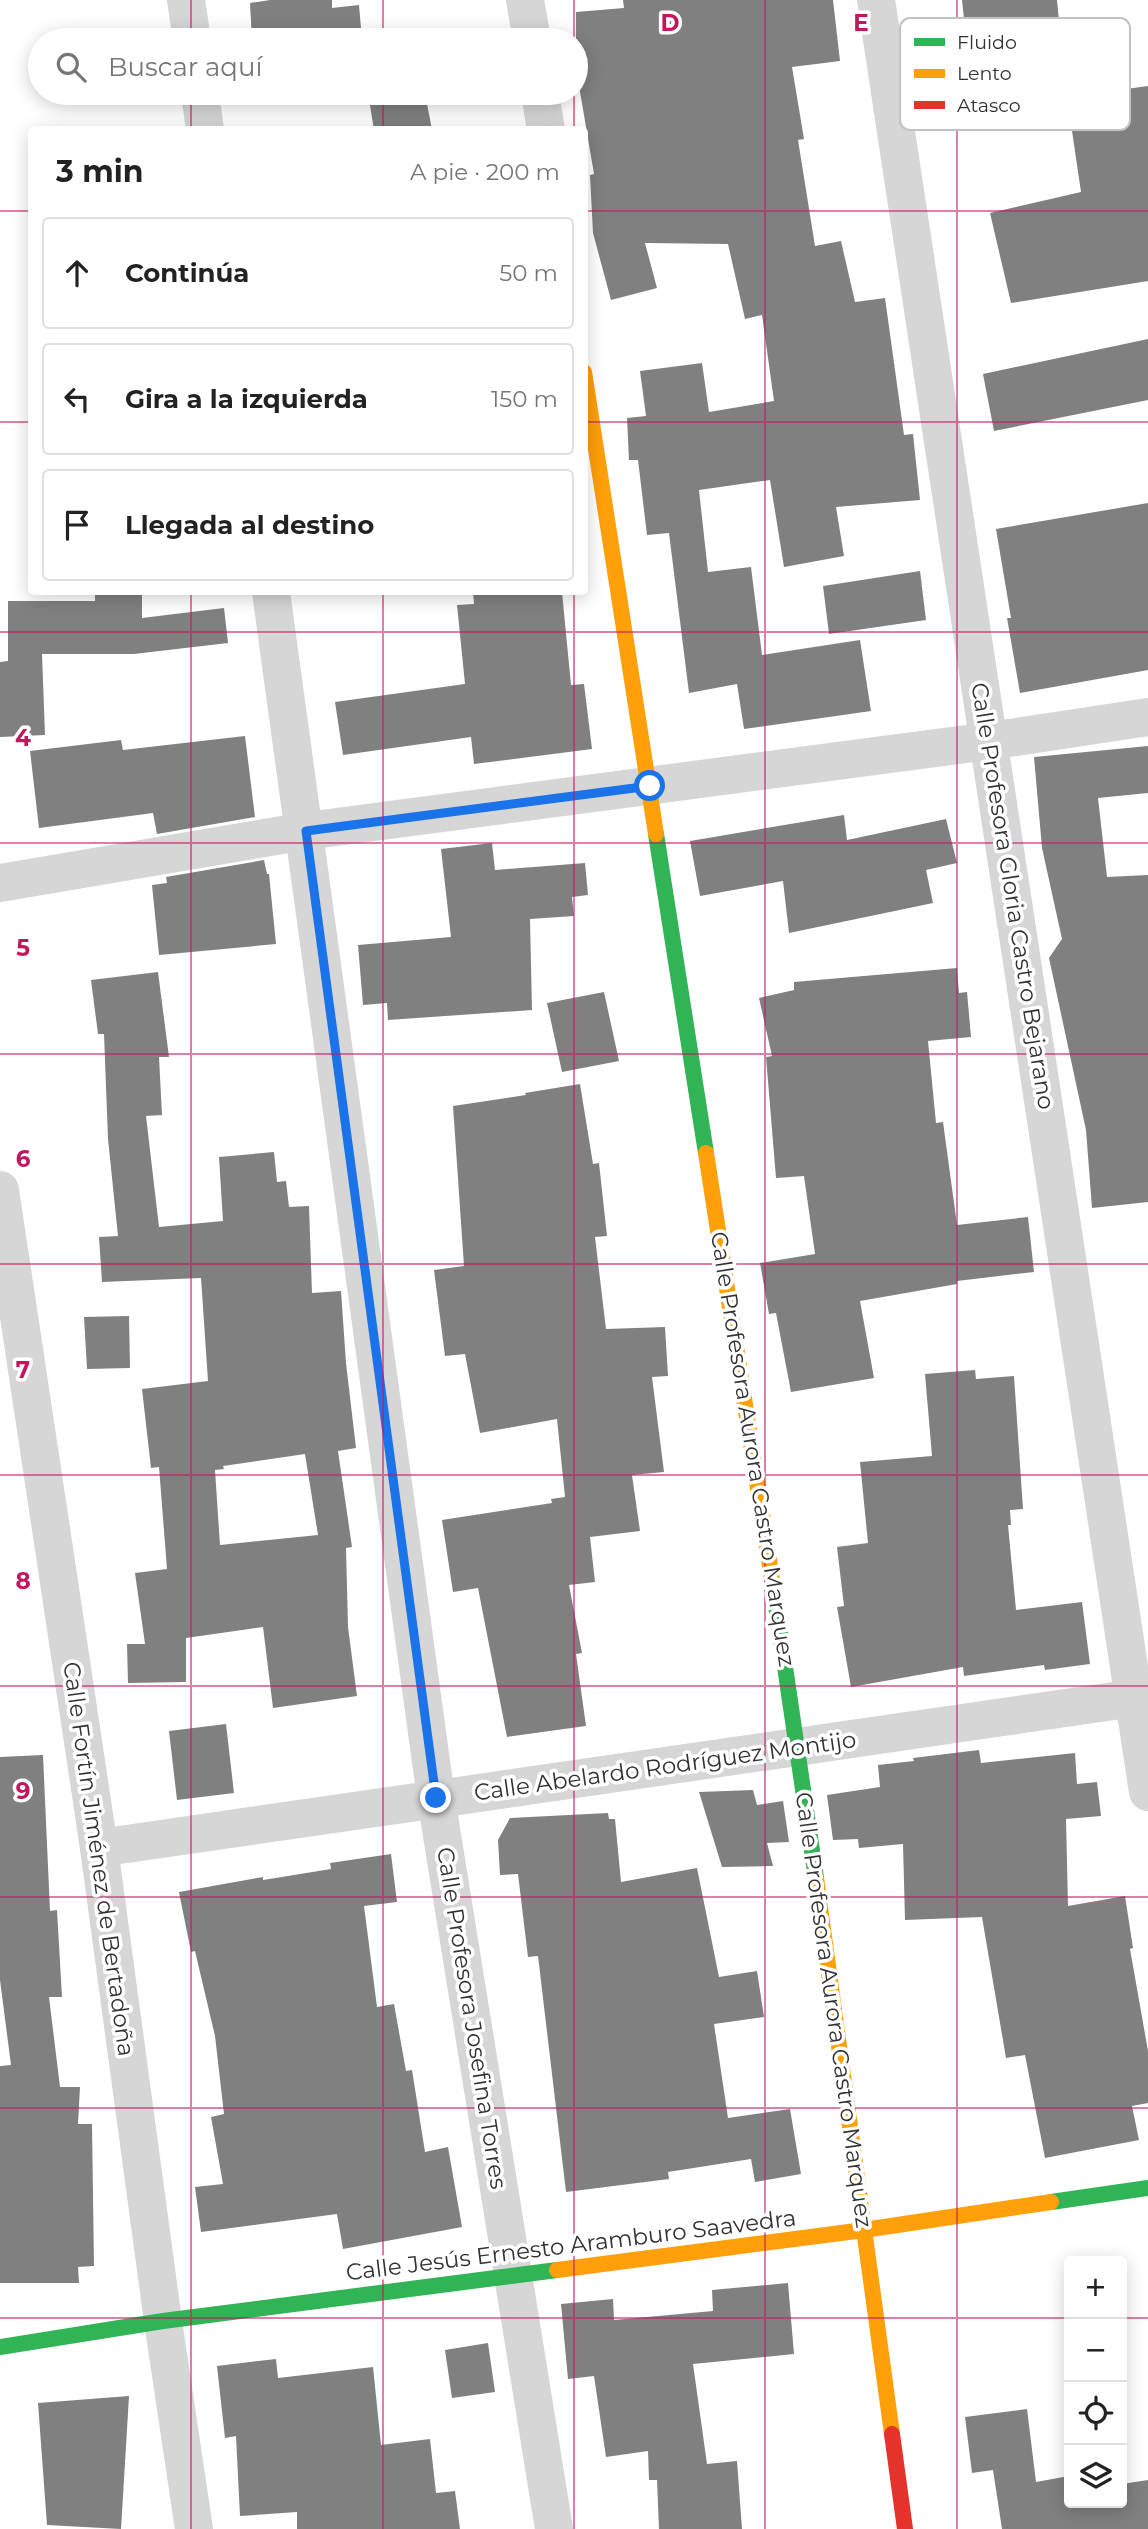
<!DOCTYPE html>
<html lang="es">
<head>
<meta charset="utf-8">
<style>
  body { margin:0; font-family:Montserrat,sans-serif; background:#f6f6f6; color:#222 }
  .controls { position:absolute; right:21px; bottom:21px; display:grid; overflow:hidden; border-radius:7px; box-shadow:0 4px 18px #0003 }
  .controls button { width:63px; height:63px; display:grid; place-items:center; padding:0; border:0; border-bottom:2px solid #e0e0e0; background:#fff; color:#222; font:35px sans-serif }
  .stop { position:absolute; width:21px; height:21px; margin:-16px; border:5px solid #1a73e8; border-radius:50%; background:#fff }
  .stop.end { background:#1a73e8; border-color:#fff; box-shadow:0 2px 7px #0008 }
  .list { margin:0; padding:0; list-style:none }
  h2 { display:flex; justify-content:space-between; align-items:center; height:91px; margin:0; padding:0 28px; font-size:30px }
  h2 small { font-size:23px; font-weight:400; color:#767676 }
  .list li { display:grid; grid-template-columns:46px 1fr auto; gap:21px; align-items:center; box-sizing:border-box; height:112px; margin:0 14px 14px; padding:0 14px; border:2px solid #e0e0e0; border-radius:7px }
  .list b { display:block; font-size:26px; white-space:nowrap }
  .list em { font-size:23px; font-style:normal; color:#767676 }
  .icon { flex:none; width:38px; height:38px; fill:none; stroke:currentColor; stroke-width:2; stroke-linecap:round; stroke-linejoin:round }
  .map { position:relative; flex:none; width:1148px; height:2529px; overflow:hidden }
  .search { position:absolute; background:#fff; box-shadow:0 4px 18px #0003; left:28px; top:28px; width:560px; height:77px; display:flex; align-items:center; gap:18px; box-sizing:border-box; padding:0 24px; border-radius:38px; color:#767676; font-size:26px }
  .panel { position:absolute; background:#fff; box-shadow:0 4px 18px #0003; left:28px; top:126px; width:560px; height:469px; border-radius:7px }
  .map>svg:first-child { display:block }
  .building { fill:#808080; fill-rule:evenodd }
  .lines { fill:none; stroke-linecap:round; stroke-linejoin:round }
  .street { stroke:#d6d6d6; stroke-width:38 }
  .fast { stroke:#30b455; stroke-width:16 }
  .slow { stroke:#ff9f0a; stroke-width:16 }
  .jam { stroke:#e5322d; stroke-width:16 }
  .route { stroke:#1a73e8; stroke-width:9 }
  .grid { fill:none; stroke:#c2185b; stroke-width:2; stroke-opacity:0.55 }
  .labels { text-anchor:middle; stroke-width:7; stroke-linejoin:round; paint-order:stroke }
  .street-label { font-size:23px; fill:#323232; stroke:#fff }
  .key { fill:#fff; stroke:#c2c2c2; stroke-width:2 }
  .key-label { font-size:19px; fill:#323232 }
  .grid-label { font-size:23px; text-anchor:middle; font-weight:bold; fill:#c2185b; stroke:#fff; stroke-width:7; stroke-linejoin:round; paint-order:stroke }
</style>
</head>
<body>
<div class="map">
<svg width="1148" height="2529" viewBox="0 0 1148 2529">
  <rect width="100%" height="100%" fill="#fff"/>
  <g class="building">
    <path d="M 270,0 L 332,0 L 332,8 L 359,5 L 362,40 L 252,40 L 250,3 Z"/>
    <path d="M 623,0 L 833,0 L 840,61 L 792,67 L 804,139 L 798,140 L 815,246 L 841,241 L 855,302 L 885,298 L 904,435 L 913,434 L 920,500 L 836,507 L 844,556 L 784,567 L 770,480 L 699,490 L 708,572 L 751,567 L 762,655 L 860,640 L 871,711 L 744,729 L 737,684 L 689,693 L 669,533 L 647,535 L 638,460 L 629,460 L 627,418 L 646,416 L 640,371 L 702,363 L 709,412 L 774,401 L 762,315 L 745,319 L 728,244 L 645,243 L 657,288 L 611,300 L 593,233 L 590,175 L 594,174 L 576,68 L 576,12 L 624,8 Z"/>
    <path d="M 962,0 L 1057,0 L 1065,84 L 968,93 L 963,39 L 966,38 Z"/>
    <path d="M 1148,86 L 1148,281 L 1011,303 L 990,213 L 1081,192 L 1067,97 Z"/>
    <path d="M 368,93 L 425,93 L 432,130 L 374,130 Z"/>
    <path d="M 1148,339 L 1148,400 L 994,431 L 983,374 Z"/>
    <path d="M 1148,503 L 1148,670 L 1020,693 L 1007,618 L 1011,618 L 996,529 Z"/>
    <path d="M 920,571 L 926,620 L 829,634 L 823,586 Z"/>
    <path d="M 95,592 L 142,592 L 142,618 L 224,608 L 228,643 L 134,654 L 42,654 L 45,735 L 0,737 L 0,662 L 8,661 L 8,601 L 95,601 Z"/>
    <path d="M 473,592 L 562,592 L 571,685 L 584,684 L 592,749 L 474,764 L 471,737 L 343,755 L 335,702 L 465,684 L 457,605 L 474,604 Z"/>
    <path d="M 245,736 L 255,817 L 157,834 L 153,813 L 39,828 L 30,751 L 121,740 L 123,750 Z"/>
    <path d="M 1148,746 L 1148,793 L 1098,798 L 1107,877 L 1148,875 L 1148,1202 L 1092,1208 L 1086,1130 L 1049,958 L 1062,939 L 1042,848 L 1034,757 Z"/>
    <path d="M 844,815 L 847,840 L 946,819 L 957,863 L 926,870 L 933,903 L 789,933 L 783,881 L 700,896 L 690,841 Z"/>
    <path d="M 492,843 L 495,870 L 585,863 L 588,895 L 572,897 L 574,916 L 530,919 L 532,1010 L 388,1020 L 387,1003 L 363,1005 L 358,945 L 451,937 L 441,849 Z"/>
    <path d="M 264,860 L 267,874 L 269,874 L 276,944 L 159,955 L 152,885 L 167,883 L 166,877 Z"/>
    <path d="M 957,968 L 959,993 L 967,992 L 971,1037 L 928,1041 L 936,1123 L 943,1122 L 957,1225 L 1028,1217 L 1034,1272 L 957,1281 L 957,1284 L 860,1301 L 874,1378 L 791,1392 L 776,1313 L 769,1314 L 760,1263 L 815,1254 L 804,1176 L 776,1178 L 766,1057 L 772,1056 L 759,998 L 794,990 L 794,982 Z"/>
    <path d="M 158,972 L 169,1057 L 159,1057 L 162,1115 L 146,1116 L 159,1227 L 223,1221 L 219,1157 L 274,1152 L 277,1182 L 286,1181 L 289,1207 L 309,1206 L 312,1293 L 341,1291 L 346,1363 L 356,1448 L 338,1451 L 352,1547 L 346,1548 L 348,1627 L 357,1696 L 273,1708 L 263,1627 L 186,1638 L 186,1682 L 128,1683 L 127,1644 L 145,1644 L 135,1573 L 167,1569 L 159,1467 L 151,1468 L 142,1389 L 208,1381 L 201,1278 L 102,1282 L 99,1237 L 118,1236 L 108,1139 L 104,1034 L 98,1034 L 91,980 ZM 305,1454 L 318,1535 L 220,1545 L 215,1470 L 224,1469 L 223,1466 Z"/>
    <path d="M 604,992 L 619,1061 L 562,1072 L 547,1003 Z"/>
    <path d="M 580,1084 L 593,1164 L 599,1163 L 607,1236 L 595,1237 L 606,1329 L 665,1327 L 668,1376 L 652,1377 L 664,1472 L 632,1475 L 640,1531 L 590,1537 L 595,1582 L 569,1585 L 582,1653 L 576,1654 L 586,1726 L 507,1737 L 478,1588 L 453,1592 L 442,1520 L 552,1503 L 551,1499 L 565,1497 L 557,1419 L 480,1433 L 465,1354 L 445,1356 L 434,1270 L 464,1266 L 453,1106 L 526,1095 L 525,1093 Z"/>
    <path d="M 129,1316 L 130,1368 L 87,1369 L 84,1317 Z"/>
    <path d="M 975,1370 L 976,1379 L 1014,1376 L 1023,1509 L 1010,1510 L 1011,1525 L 1008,1525 L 1016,1610 L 1082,1602 L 1090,1664 L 1045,1670 L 1044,1665 L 964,1676 L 963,1667 L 851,1687 L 837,1607 L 844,1606 L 837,1547 L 868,1543 L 860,1462 L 932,1456 L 925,1374 Z"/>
    <path d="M 226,1724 L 234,1793 L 177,1800 L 169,1731 Z"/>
    <path d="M 979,1750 L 981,1763 L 1075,1753 L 1077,1784 L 1097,1782 L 1101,1816 L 1066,1819 L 1068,1906 L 1125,1896 L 1133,1948 L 1130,1949 L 1148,2051 L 1148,2103 L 1132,2106 L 1139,2140 L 1045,2158 L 1025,2055 L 1006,2058 L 982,1917 L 905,1920 L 903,1844 L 859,1848 L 858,1839 L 833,1840 L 827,1795 L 880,1787 L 878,1765 L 914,1761 L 913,1758 Z"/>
    <path d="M 43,1755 L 50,1911 L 57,1910 L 62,1997 L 49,1997 L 60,2087 L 80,2087 L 78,2124 L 92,2124 L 94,2266 L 78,2267 L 79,2283 L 0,2283 L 0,2066 L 11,2065 L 0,1980 L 0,1757 Z"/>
    <path d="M 753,1790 L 757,1805 L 783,1801 L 789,1842 L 767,1843 L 773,1866 L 722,1867 L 699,1792 Z"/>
    <path d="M 608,1813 L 609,1819 L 615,1819 L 621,1882 L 697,1868 L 719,1977 L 757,1971 L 764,2017 L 714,2024 L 728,2118 L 790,2109 L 801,2174 L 755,2182 L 751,2159 L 668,2172 L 669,2179 L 566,2192 L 538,1956 L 528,1957 L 518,1874 L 500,1875 L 498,1840 L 510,1818 Z"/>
    <path d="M 391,1854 L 397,1902 L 364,1906 L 377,2007 L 394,2004 L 406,2071 L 412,2070 L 425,2152 L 448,2147 L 462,2227 L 343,2249 L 337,2214 L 201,2232 L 195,2187 L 223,2184 L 211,2117 L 224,2114 L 215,2036 L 195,1951 L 191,1952 L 179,1892 L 263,1877 L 263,1880 L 331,1869 L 330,1863 Z"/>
    <path d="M 788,2283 L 794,2354 L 693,2364 L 707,2464 L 737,2461 L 742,2529 L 659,2529 L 657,2480 L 649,2480 L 648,2451 L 606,2457 L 594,2376 L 568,2379 L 561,2304 L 613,2299 L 614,2320 L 713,2311 L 712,2290 Z"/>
    <path d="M 488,2343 L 495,2392 L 452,2398 L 445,2350 Z"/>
    <path d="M 276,2359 L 278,2378 L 373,2367 L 381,2445 L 430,2439 L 436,2493 L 455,2491 L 460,2529 L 297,2529 L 297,2512 L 240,2516 L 236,2436 L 225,2438 L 217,2366 Z"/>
    <path d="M 129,2396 L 121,2529 L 47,2525 L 38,2403 Z"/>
    <path d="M 1027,2409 L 1036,2482 L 1069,2476 L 1069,2503 L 1122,2503 L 1122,2484 L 1148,2480 L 1148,2529 L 1002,2529 L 993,2470 L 972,2473 L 965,2417 Z"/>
  </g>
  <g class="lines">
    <g class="street">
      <path d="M 186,0 L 192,40"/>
      <path d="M 525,0 L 532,40"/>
      <path d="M 876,0 L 1148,1792"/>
      <path d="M 200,93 L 205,130"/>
      <path d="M 540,93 L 546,130"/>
      <path d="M 271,592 L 436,1798 L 554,2529"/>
      <path d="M 0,883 L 306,831 L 989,741 L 1148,717"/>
      <path d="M 0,1190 L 99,1848 L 163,2321 L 194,2529"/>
      <path d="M 99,1848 L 1148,1696"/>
    </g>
    <g class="fast">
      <path d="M 656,834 L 706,1153"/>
      <path d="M 774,1592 L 816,1878"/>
      <path d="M 1051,2202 L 1148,2188"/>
      <path d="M 0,2347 L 163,2321 L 557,2270"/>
    </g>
    <g class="slow">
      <path d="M 584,372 L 656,834"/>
      <path d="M 706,1153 L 774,1592"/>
      <path d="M 816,1878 L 892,2434"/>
      <path d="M 557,2270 L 864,2230 L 1051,2202"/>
    </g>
    <path class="jam" d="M 892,2434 L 905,2529"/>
  </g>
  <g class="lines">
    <path class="route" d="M 436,1798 L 306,831 L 650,786"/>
  </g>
  <path class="grid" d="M 191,0 L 191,40M 383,0 L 383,40M 574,0 L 574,40M 765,0 L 765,2529M 957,0 L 957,2529M 191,93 L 191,130M 383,93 L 383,130M 574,93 L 574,130M 0,211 L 32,211M 584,211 L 1148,211M 0,422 L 32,422M 584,422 L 1148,422M 191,592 L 191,2529M 383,592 L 383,2529M 574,592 L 574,2529M 0,632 L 1148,632M 0,843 L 1148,843M 0,1054 L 1148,1054M 0,1264 L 1148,1264M 0,1475 L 1148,1475M 0,1686 L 1148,1686M 0,1897 L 1148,1897M 0,2108 L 1148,2108M 0,2318 L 1069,2318M 1122,2318 L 1148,2318"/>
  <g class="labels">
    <g class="street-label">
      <text transform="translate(1013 896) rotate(81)" y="8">Calle Profesora Gloria Castro Bejarano</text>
      <text transform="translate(753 1449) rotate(81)" y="8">Calle Profesora Aurora Castro Marquez</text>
      <text transform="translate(665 1766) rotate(-8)" y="8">Calle Abelardo Rodríguez Montijo</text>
      <text transform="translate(99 1859) rotate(82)" y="8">Calle Fortín Jiménez de Bertadoña</text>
      <text transform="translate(834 2010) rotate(82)" y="8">Calle Profesora Aurora Castro Marquez</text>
      <text transform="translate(472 2018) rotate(81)" y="8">Calle Profesora Josefina Torres</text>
      <text transform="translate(571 2245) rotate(-7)" y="8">Calle Jesús Ernesto Aramburo Saavedra</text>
    </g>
  </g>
  <rect x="900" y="18" width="230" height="112" rx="10" class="key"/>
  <rect x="914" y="38" width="31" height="8" fill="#30b455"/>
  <rect x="914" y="69" width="31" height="9" fill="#ff9f0a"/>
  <rect x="914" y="101" width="31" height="8" fill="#e5322d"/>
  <g class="key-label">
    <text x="957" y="49">Fluido</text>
    <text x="957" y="80">Lento</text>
    <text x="957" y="112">Atasco</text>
  </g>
  <g class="grid-label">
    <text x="670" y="31">D</text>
    <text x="861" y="31">E</text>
    <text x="23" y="746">4</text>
    <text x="23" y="956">5</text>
    <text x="23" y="1167">6</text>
    <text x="23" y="1378">7</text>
    <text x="23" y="1589">8</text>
    <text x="23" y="1799">9</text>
  </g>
</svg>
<div class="controls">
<button>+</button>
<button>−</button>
<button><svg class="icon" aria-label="locate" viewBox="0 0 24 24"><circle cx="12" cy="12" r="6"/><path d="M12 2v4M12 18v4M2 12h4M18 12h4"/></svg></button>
<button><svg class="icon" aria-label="layers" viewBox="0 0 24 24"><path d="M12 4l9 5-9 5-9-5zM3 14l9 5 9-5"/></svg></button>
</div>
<div class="stop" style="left:650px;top:786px"></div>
<div class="stop end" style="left:436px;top:1798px"></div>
<div class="search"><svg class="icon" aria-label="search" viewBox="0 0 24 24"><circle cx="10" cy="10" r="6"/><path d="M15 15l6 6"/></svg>Buscar aquí</div>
<section class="panel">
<h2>3 min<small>A pie · 200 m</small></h2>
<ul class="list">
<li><svg class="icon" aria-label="ahead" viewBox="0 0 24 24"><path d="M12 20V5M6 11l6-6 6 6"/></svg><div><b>Continúa</b></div><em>50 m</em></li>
<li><svg class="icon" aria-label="left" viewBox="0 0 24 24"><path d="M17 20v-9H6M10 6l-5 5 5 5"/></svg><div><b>Gira a la izquierda</b></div><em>150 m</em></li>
<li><svg class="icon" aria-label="arrive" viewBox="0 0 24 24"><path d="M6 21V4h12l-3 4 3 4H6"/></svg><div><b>Llegada al destino</b></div></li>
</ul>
</section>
</div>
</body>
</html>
